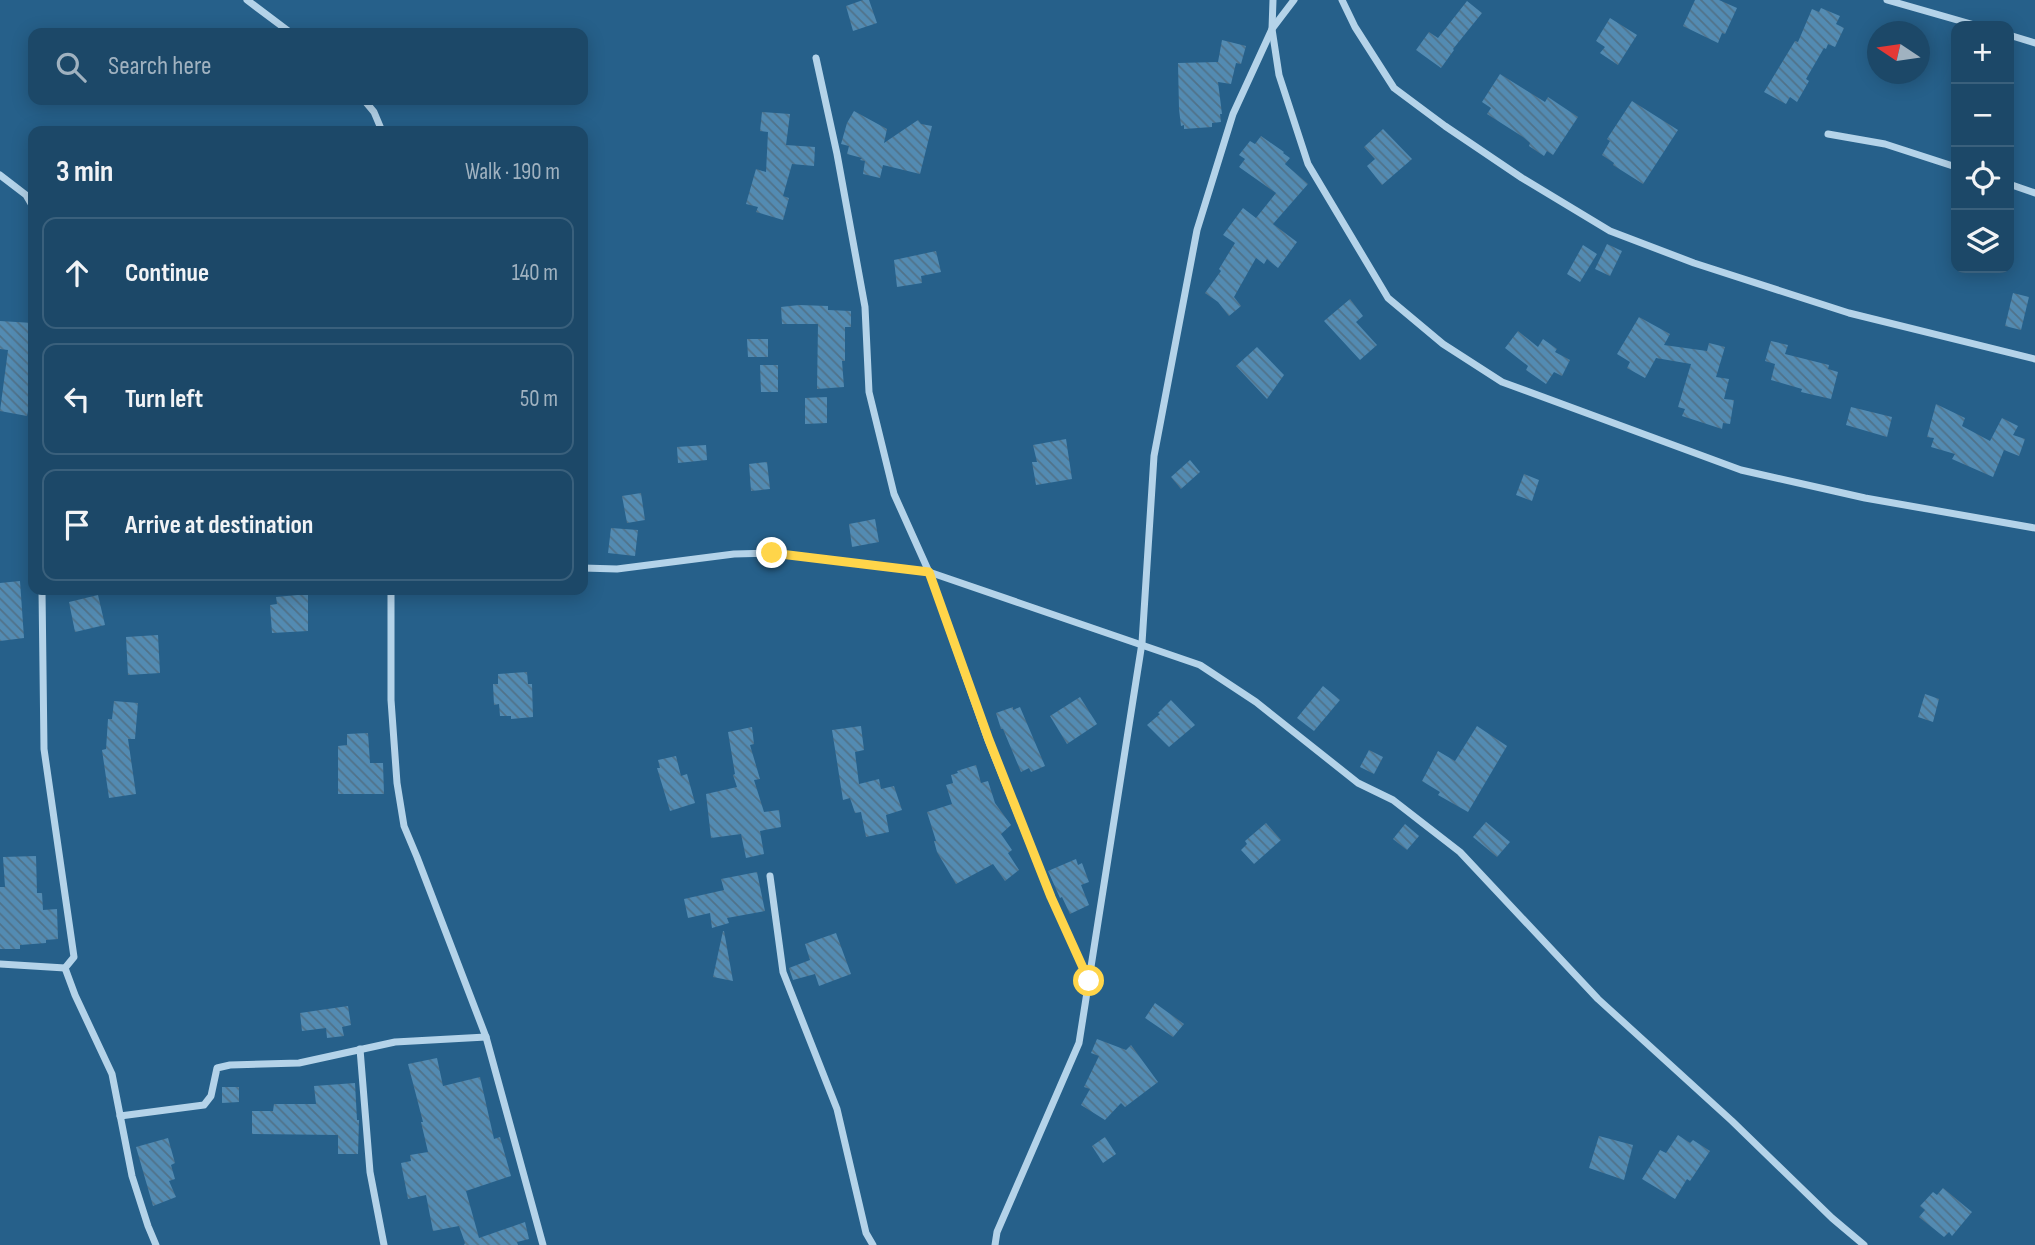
<!DOCTYPE html>
<html lang="en">
<head>
<meta charset="utf-8">
<style>
  body { margin:0; font-family:"Sofia Sans Condensed",sans-serif; background:#295271; color:#f1f3f6 }
  .controls { position:absolute; right:21px; top:21px; display:grid; overflow:hidden; border-radius:14px; box-shadow:0 4px 18px #0003 }
  .controls button { width:63px; height:63px; display:grid; place-items:center; padding:0; border:0; border-bottom:2px solid #3a607c; background:#1c4868; color:#f1f3f6; font:35px sans-serif }
  .compass { position:absolute; left:1867px; top:21px; width:63px; height:63px; border-radius:50%; background:#1c4868; box-shadow:0 4px 18px #0003; rotate:283deg }
  .stop { position:absolute; width:21px; height:21px; margin:-16px; border:5px solid #ffd54a; border-radius:50%; background:#fff }
  .stop.end { background:#ffd54a; border-color:#fff; box-shadow:0 2px 7px #0008 }
  .list { margin:0; padding:0; list-style:none }
  h2 { display:flex; justify-content:space-between; align-items:center; height:91px; margin:0; padding:0 28px; font-size:30px }
  h2 small { font-size:23px; font-weight:400; color:#a0b2c0 }
  .list li { display:grid; grid-template-columns:46px 1fr auto; gap:21px; align-items:center; box-sizing:border-box; height:112px; margin:0 14px 14px; padding:0 14px; border:2px solid #3a607c; border-radius:14px }
  .list b { display:block; font-size:26px; white-space:nowrap }
  .list em { font-size:23px; font-style:normal; color:#a0b2c0 }
  .icon { flex:none; width:38px; height:38px; fill:none; stroke:currentColor; stroke-width:2; stroke-linecap:round; stroke-linejoin:round }
  .map { position:relative; flex:none; width:2035px; height:1245px; overflow:hidden }
  .search { position:absolute; background:#1c4868; box-shadow:0 4px 18px #0003; left:28px; top:28px; width:560px; height:77px; display:flex; align-items:center; gap:18px; box-sizing:border-box; padding:0 24px; border-radius:14px; color:#a0b2c0; font-size:26px }
  .panel { position:absolute; background:#1c4868; box-shadow:0 4px 18px #0003; left:28px; top:126px; width:560px; height:469px; border-radius:14px }
  .map>svg:first-child { display:block }
  .building { fill:url(#building-back-hatch) }
  .lines { fill:none; stroke-linecap:round; stroke-linejoin:round }
  .street { stroke:#b4d3e9; stroke-width:7 }
  .route { stroke:#ffd54a; stroke-width:9 }
</style>
</head>
<body>
<div class="map">
<svg width="2035" height="1245" viewBox="0 0 2035 1245">
  <defs>
    <pattern id="building-back-hatch" width="6" height="6" patternUnits="userSpaceOnUse" patternTransform="scale(1.75)"><rect width="6" height="6" fill="#538bb2"/><path d="M-1 5l2 2M0 0l6 6M5-1l2 2" fill="none" stroke="#507289"/></pattern>
  </defs>
  <rect width="100%" height="100%" fill="#26608a"/>
  <g class="building">
    <path d="M 863,0 L 869,0 L 877,23 L 853,31 L 846,6 Z"/>
    <path d="M 1695,0 L 1719,0 L 1737,8 L 1725,34 L 1722,33 L 1718,43 L 1683,26 Z"/>
    <path d="M 1467,1 L 1482,13 L 1453,49 L 1454,50 L 1441,68 L 1416,50 L 1429,32 L 1438,38 Z"/>
    <path d="M 1821,8 L 1840,16 L 1836,24 L 1844,28 L 1835,47 L 1828,44 L 1826,49 L 1824,48 L 1806,79 L 1809,81 L 1797,102 L 1790,97 L 1786,104 L 1764,92 L 1795,41 L 1798,42 L 1812,9 L 1819,12 Z"/>
    <path d="M 1610,18 L 1637,35 L 1618,65 L 1600,53 L 1605,47 L 1596,41 Z"/>
    <path d="M 1222,40 L 1246,46 L 1241,64 L 1236,63 L 1231,84 L 1218,82 L 1222,114 L 1220,114 L 1221,122 L 1212,123 L 1212,127 L 1184,129 L 1184,125 L 1181,126 L 1179,109 L 1178,63 L 1218,62 Z"/>
    <path d="M 1500,74 L 1545,102 L 1548,97 L 1578,117 L 1553,155 L 1547,151 L 1544,156 L 1529,146 L 1530,143 L 1523,137 L 1487,114 L 1491,108 L 1482,102 Z"/>
    <path d="M 1632,101 L 1678,130 L 1643,184 L 1613,165 L 1614,163 L 1602,155 L 1610,141 L 1607,139 Z"/>
    <path d="M 854,111 L 887,129 L 884,143 L 918,120 L 921,124 L 932,126 L 920,174 L 883,165 L 880,178 L 863,174 L 865,161 L 860,160 L 862,158 L 847,154 L 849,146 L 841,144 L 847,123 Z"/>
    <path d="M 762,112 L 790,114 L 786,145 L 815,147 L 814,166 L 792,164 L 783,196 L 789,198 L 783,220 L 756,212 L 758,207 L 746,204 L 756,169 L 766,172 L 768,132 L 760,131 Z"/>
    <path d="M 1383,129 L 1412,159 L 1382,185 L 1367,166 L 1375,159 L 1364,147 Z"/>
    <path d="M 1261,136 L 1284,152 L 1283,153 L 1290,158 L 1285,164 L 1308,184 L 1273,224 L 1297,242 L 1278,268 L 1267,259 L 1264,264 L 1256,258 L 1234,297 L 1241,306 L 1229,316 L 1218,302 L 1205,293 L 1221,271 L 1219,269 L 1235,243 L 1223,235 L 1243,208 L 1256,218 L 1276,193 L 1239,167 L 1245,159 L 1239,155 L 1250,141 L 1255,144 Z"/>
    <path d="M 1607,244 L 1622,251 L 1610,276 L 1595,269 Z"/>
    <path d="M 1583,245 L 1597,254 L 1580,282 L 1567,274 Z"/>
    <path d="M 936,251 L 941,272 L 921,276 L 922,283 L 897,287 L 894,260 Z"/>
    <path d="M 2013,293 L 2029,297 L 2021,330 L 2005,326 Z"/>
    <path d="M 1350,299 L 1363,316 L 1356,322 L 1377,345 L 1360,360 L 1324,321 Z"/>
    <path d="M 799,305 L 828,306 L 828,310 L 851,311 L 851,327 L 845,327 L 845,361 L 842,361 L 844,387 L 817,389 L 818,324 L 782,324 L 781,307 Z"/>
    <path d="M 1639,317 L 1670,334 L 1664,345 L 1707,351 L 1709,343 L 1725,347 L 1716,377 L 1729,379 L 1724,399 L 1734,400 L 1730,424 L 1723,423 L 1722,429 L 1682,416 L 1685,409 L 1678,407 L 1691,364 L 1656,358 L 1645,378 L 1627,368 L 1630,362 L 1617,354 Z"/>
    <path d="M 0,321 L 33,323 L 33,397 L 31,396 L 27,416 L 0,411 L 8,350 L 0,349 Z"/>
    <path d="M 1518,331 L 1538,347 L 1543,339 L 1557,349 L 1555,352 L 1570,360 L 1562,376 L 1554,372 L 1546,384 L 1526,370 L 1528,366 L 1505,348 Z"/>
    <path d="M 747,339 L 768,339 L 768,357 L 748,357 Z"/>
    <path d="M 1771,341 L 1788,345 L 1785,354 L 1829,365 L 1828,369 L 1838,372 L 1831,399 L 1801,392 L 1802,389 L 1771,380 L 1775,364 L 1765,361 Z"/>
    <path d="M 1257,347 L 1284,375 L 1267,399 L 1236,366 Z"/>
    <path d="M 760,365 L 778,365 L 778,392 L 761,392 Z"/>
    <path d="M 827,397 L 827,423 L 805,424 L 805,398 Z"/>
    <path d="M 1936,404 L 1965,418 L 1962,426 L 1990,441 L 2002,418 L 2018,426 L 2013,435 L 2025,439 L 2019,456 L 2004,450 L 1993,477 L 1952,459 L 1955,454 L 1931,447 L 1934,438 L 1927,437 Z"/>
    <path d="M 1851,407 L 1892,417 L 1887,437 L 1846,425 Z"/>
    <path d="M 1066,439 L 1072,479 L 1036,485 L 1032,462 L 1037,462 L 1033,445 Z"/>
    <path d="M 706,445 L 707,460 L 678,463 L 677,447 Z"/>
    <path d="M 1190,460 L 1200,472 L 1181,489 L 1171,477 Z"/>
    <path d="M 767,462 L 770,489 L 751,491 L 749,464 Z"/>
    <path d="M 1524,474 L 1539,480 L 1532,501 L 1516,495 Z"/>
    <path d="M 641,493 L 645,520 L 627,523 L 622,496 Z"/>
    <path d="M 875,519 L 879,542 L 852,547 L 849,524 Z"/>
    <path d="M 611,528 L 638,530 L 635,556 L 608,553 Z"/>
    <path d="M 20,581 L 24,638 L 0,641 L 0,583 Z"/>
    <path d="M 308,594 L 308,631 L 272,633 L 270,605 L 277,604 L 276,597 Z"/>
    <path d="M 98,595 L 105,625 L 75,632 L 69,602 Z"/>
    <path d="M 158,635 L 160,673 L 128,675 L 126,637 Z"/>
    <path d="M 527,672 L 528,684 L 532,684 L 533,717 L 511,719 L 511,716 L 500,716 L 499,704 L 494,705 L 493,684 L 498,684 L 498,674 Z"/>
    <path d="M 1323,686 L 1340,700 L 1314,731 L 1297,718 Z"/>
    <path d="M 1925,694 L 1939,699 L 1933,722 L 1918,717 Z"/>
    <path d="M 1080,697 L 1097,724 L 1067,744 L 1050,716 Z"/>
    <path d="M 1171,700 L 1195,725 L 1169,747 L 1147,725 L 1160,714 L 1158,713 Z"/>
    <path d="M 114,701 L 138,703 L 135,739 L 128,739 L 136,794 L 109,798 L 102,750 L 106,749 L 108,719 L 112,719 Z"/>
    <path d="M 1013,707 L 1013,710 L 1020,707 L 1045,766 L 1031,772 L 1029,768 L 1021,772 L 1003,729 L 1001,729 L 996,713 Z"/>
    <path d="M 861,726 L 864,750 L 855,752 L 859,784 L 879,779 L 881,789 L 894,786 L 902,810 L 886,815 L 889,832 L 866,837 L 861,812 L 855,813 L 850,798 L 843,800 L 832,730 Z"/>
    <path d="M 1477,726 L 1507,746 L 1468,812 L 1438,795 L 1440,792 L 1422,781 L 1438,751 L 1455,761 Z"/>
    <path d="M 752,727 L 754,744 L 750,745 L 760,779 L 754,780 L 764,812 L 779,810 L 781,827 L 760,831 L 764,854 L 746,858 L 741,834 L 711,838 L 706,794 L 737,787 L 733,775 L 735,774 L 728,732 Z"/>
    <path d="M 368,733 L 370,763 L 383,763 L 384,794 L 338,794 L 338,746 L 347,745 L 347,734 Z"/>
    <path d="M 1369,750 L 1383,757 L 1374,774 L 1360,767 Z"/>
    <path d="M 676,756 L 681,776 L 687,774 L 695,803 L 670,811 L 657,768 L 660,768 L 658,760 Z"/>
    <path d="M 976,765 L 981,783 L 988,781 L 995,803 L 1011,825 L 1001,834 L 1012,850 L 1008,853 L 1019,870 L 1005,881 L 993,864 L 956,884 L 937,852 L 934,841 L 936,841 L 927,812 L 952,804 L 946,785 L 953,783 L 951,775 L 958,773 L 957,771 Z"/>
    <path d="M 1486,822 L 1510,842 L 1497,857 L 1473,837 Z"/>
    <path d="M 1266,823 L 1281,840 L 1254,864 L 1241,850 L 1247,844 L 1245,841 Z"/>
    <path d="M 1405,824 L 1419,836 L 1407,850 L 1393,839 Z"/>
    <path d="M 36,856 L 37,893 L 42,893 L 43,910 L 57,909 L 58,939 L 46,940 L 46,943 L 20,945 L 20,949 L 0,949 L 0,887 L 5,887 L 3,857 Z"/>
    <path d="M 1076,859 L 1078,865 L 1082,863 L 1089,882 L 1081,885 L 1089,905 L 1070,914 L 1062,897 L 1060,898 L 1048,871 Z"/>
    <path d="M 757,872 L 765,911 L 727,918 L 729,923 L 712,928 L 710,913 L 688,918 L 684,899 L 724,890 L 721,879 Z"/>
    <path d="M 723,931 L 724,931 L 733,981 L 713,977 Z"/>
    <path d="M 836,933 L 851,974 L 819,986 L 815,974 L 793,980 L 789,968 L 810,960 L 805,944 Z"/>
    <path d="M 1155,1003 L 1184,1024 L 1173,1037 L 1145,1018 Z"/>
    <path d="M 348,1006 L 351,1025 L 342,1027 L 344,1036 L 327,1038 L 326,1028 L 302,1031 L 300,1013 Z"/>
    <path d="M 1097,1039 L 1126,1050 L 1131,1045 L 1158,1082 L 1125,1107 L 1121,1103 L 1105,1120 L 1081,1105 L 1090,1089 L 1084,1087 L 1099,1056 L 1091,1053 Z"/>
    <path d="M 437,1058 L 443,1086 L 480,1077 L 494,1139 L 500,1137 L 511,1176 L 466,1191 L 479,1238 L 525,1222 L 529,1239 L 517,1242 L 518,1245 L 464,1245 L 465,1243 L 459,1226 L 433,1231 L 426,1195 L 408,1199 L 401,1163 L 411,1161 L 410,1155 L 428,1152 L 421,1122 L 423,1122 L 408,1064 Z"/>
    <path d="M 355,1083 L 357,1120 L 359,1120 L 358,1154 L 338,1154 L 338,1135 L 252,1134 L 252,1111 L 273,1111 L 274,1104 L 316,1104 L 314,1086 Z"/>
    <path d="M 222,1087 L 239,1087 L 239,1102 L 222,1103 Z"/>
    <path d="M 1678,1135 L 1690,1143 L 1693,1140 L 1710,1151 L 1690,1181 L 1687,1179 L 1675,1199 L 1642,1179 L 1660,1150 L 1666,1153 Z"/>
    <path d="M 1599,1136 L 1633,1145 L 1624,1180 L 1589,1168 Z"/>
    <path d="M 1105,1137 L 1116,1154 L 1103,1163 L 1092,1146 Z"/>
    <path d="M 168,1138 L 175,1163 L 171,1165 L 175,1179 L 169,1181 L 176,1197 L 153,1206 L 136,1147 Z"/>
    <path d="M 1943,1188 L 1972,1212 L 1952,1236 L 1949,1232 L 1944,1237 L 1919,1217 L 1925,1210 L 1920,1206 L 1933,1192 L 1937,1195 Z"/>
  </g>
  <g class="lines">
    <g class="street">
      <path d="M 247,0 L 291,33"/>
      <path d="M 1273,0 L 1272,29 L 1279,75 L 1308,164 L 1388,298 L 1443,344 L 1502,382 L 1741,470 L 1865,498 L 2035,528"/>
      <path d="M 1342,0 L 1355,27 L 1394,88 L 1445,126 L 1522,178 L 1610,231 L 1694,263 L 1849,313 L 2035,359"/>
      <path d="M 1887,0 L 1978,26"/>
      <path d="M 2009,35 L 2035,43"/>
      <path d="M 816,58 L 837,154 L 865,307 L 869,392 L 894,494 L 929,572 L 988,740 L 1051,897 L 1089,981"/>
      <path d="M 364,100 L 374,112 L 382,131"/>
      <path d="M 1828,134 L 1885,144 L 1956,167"/>
      <path d="M 0,175 L 26,195 L 33,207"/>
      <path d="M 2009,184 L 2035,193"/>
      <path d="M 583,568 L 617,569 L 734,554 L 772,553 L 929,572 L 1200,665 L 1256,702 L 1358,783 L 1393,800 L 1460,852 L 1598,999 L 1732,1121 L 1832,1218 L 1864,1245"/>
      <path d="M 391,590 L 391,700 L 397,783 L 404,826 L 417,857 L 486,1037 L 543,1245"/>
      <path d="M 770,876 L 783,972 L 837,1109 L 866,1233 L 873,1245"/>
      <path d="M 0,964 L 65,968 L 74,957 L 44,749 L 42,590"/>
      <path d="M 65,968 L 75,995 L 112,1074 L 132,1176 L 148,1226 L 156,1245"/>
      <path d="M 360,1049 L 370,1172 L 384,1245"/>
      <path d="M 120,1116 L 204,1105 L 211,1096 L 217,1068 L 230,1065 L 299,1063 L 395,1042 L 486,1037"/>
      <path d="M 995,1245 L 997,1232 L 1079,1043 L 1142,643 L 1154,456 L 1197,230 L 1233,114 L 1272,29 L 1294,0"/>
    </g>
  </g>
  <g class="lines">
    <path class="route" d="M 772,553 L 929,572 L 989,740 L 1051,897 L 1089,981"/>
  </g>
</svg>
<div class="controls">
<button>+</button>
<button>−</button>
<button><svg class="icon" aria-label="locate" viewBox="0 0 24 24"><circle cx="12" cy="12" r="6"/><path d="M12 2v4M12 18v4M2 12h4M18 12h4"/></svg></button>
<button><svg class="icon" aria-label="layers" viewBox="0 0 24 24"><path d="M12 4l9 5-9 5-9-5zM3 14l9 5 9-5"/></svg></button>
</div>
<svg class="compass" viewBox="-18 -18 36 36"><path d="M0-13l5 13h-10z" fill="#e53935"/><path d="M0 13l5-13h-10z" fill="#a0b2c0"/></svg>
<div class="stop" style="left:1089px;top:981px"></div>
<div class="stop end" style="left:772px;top:553px"></div>
<div class="search"><svg class="icon" aria-label="search" viewBox="0 0 24 24"><circle cx="10" cy="10" r="6"/><path d="M15 15l6 6"/></svg>Search here</div>
<section class="panel">
<h2>3 min<small>Walk · 190 m</small></h2>
<ul class="list">
<li><svg class="icon" aria-label="ahead" viewBox="0 0 24 24"><path d="M12 20V5M6 11l6-6 6 6"/></svg><div><b>Continue</b></div><em>140 m</em></li>
<li><svg class="icon" aria-label="left" viewBox="0 0 24 24"><path d="M17 20v-9H6M10 6l-5 5 5 5"/></svg><div><b>Turn left</b></div><em>50 m</em></li>
<li><svg class="icon" aria-label="arrive" viewBox="0 0 24 24"><path d="M6 21V4h12l-3 4 3 4H6"/></svg><div><b>Arrive at destination</b></div></li>
</ul>
</section>
</div>
</body>
</html>
